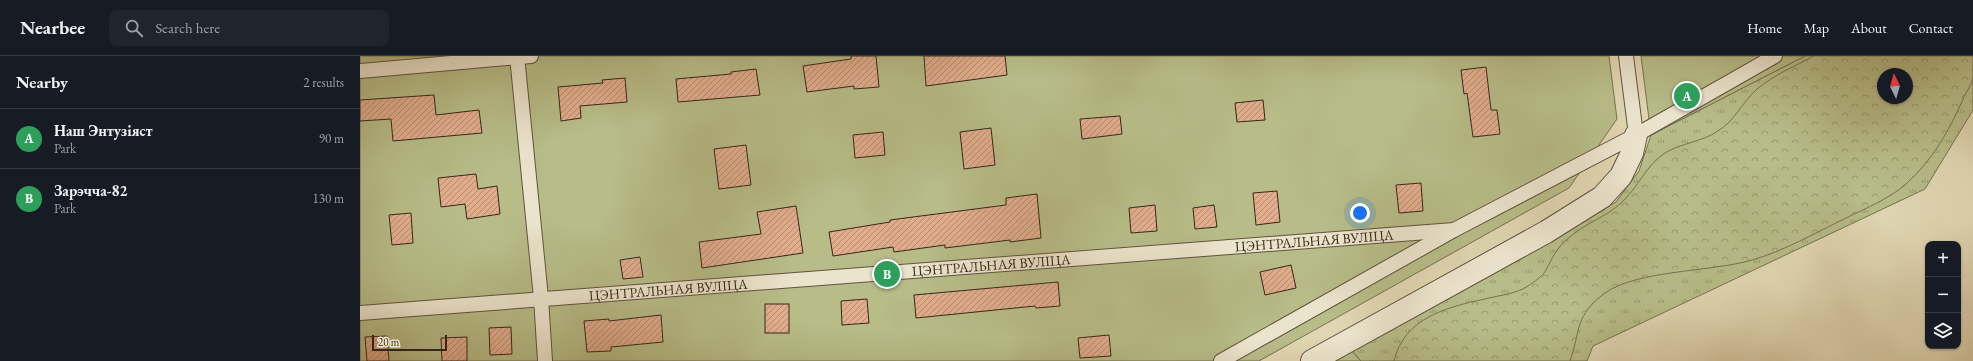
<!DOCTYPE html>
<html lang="en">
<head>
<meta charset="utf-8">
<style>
  body { margin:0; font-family:"EB Garamond",serif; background:#20242c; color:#f1f3f6 }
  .controls { position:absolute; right:12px; bottom:12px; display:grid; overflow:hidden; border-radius:8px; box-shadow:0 1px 3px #0004 }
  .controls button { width:36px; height:36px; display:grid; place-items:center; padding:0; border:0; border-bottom:1px solid #363941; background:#171b24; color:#f1f3f6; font:20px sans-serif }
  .compass { position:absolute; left:1517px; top:12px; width:36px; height:36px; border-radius:50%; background:#171b24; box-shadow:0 1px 3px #0004; rotate:355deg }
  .scale { position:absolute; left:12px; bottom:10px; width:75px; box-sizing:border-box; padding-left:4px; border:2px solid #362717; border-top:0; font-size:11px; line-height:14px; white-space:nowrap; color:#362717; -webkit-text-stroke:3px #ebe4cd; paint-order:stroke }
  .you { position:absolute; left:1000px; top:157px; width:14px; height:14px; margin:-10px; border:3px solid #fff; border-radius:50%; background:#1a73e8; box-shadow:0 0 0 6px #1a73e833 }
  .badge { display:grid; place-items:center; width:26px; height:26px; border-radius:50%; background:#8c9099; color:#fff; font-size:13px; font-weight:700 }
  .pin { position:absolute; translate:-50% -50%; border:2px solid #fff; box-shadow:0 1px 4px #0006 }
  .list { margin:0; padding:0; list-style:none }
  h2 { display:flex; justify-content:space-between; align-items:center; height:52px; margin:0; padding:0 16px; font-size:17px }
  h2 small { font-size:13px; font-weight:400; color:#9ea1a6 }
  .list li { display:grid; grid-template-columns:26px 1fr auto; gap:12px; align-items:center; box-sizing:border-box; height:60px; padding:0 16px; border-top:1px solid #363941 }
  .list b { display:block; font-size:15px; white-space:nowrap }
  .list p { margin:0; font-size:13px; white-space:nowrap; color:#9ea1a6 }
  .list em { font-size:13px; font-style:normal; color:#9ea1a6 }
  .icon { flex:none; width:22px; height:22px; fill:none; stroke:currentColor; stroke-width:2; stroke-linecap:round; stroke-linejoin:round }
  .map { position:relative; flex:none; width:1613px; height:305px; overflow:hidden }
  header { display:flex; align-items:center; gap:24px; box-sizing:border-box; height:56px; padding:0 20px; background:#171b24; border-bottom:1px solid #363941 }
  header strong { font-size:19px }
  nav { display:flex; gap:22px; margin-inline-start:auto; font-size:14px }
  .search { width:280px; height:36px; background:#20242c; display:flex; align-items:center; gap:10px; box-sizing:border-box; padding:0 14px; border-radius:8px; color:#9ea1a6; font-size:15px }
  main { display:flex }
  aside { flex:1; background:#171b24 }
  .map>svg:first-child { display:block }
  .grass { fill:url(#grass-tufts); stroke:#767250; fill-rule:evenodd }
  .forest { fill:url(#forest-crowns); stroke:#767250; fill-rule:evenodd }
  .garden { fill:#b7bc88; stroke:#767250 }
  .building { fill:url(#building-hatch); stroke:#362717 }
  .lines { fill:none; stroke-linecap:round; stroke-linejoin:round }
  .lane-casing { stroke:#60533e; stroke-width:16 }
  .street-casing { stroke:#60533e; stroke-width:24 }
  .lane { stroke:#ebe4cd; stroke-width:14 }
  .street { stroke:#ebe4cd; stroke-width:22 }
  .labels { text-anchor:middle; stroke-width:3; stroke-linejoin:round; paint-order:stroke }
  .street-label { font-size:14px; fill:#362717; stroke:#ebe4cd }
</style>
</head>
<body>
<header>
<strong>Nearbee</strong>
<div class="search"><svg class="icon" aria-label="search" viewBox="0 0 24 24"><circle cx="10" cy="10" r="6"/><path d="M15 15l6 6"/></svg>Search here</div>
<nav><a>Home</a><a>Map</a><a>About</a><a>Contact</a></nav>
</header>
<main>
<aside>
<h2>Nearby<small>2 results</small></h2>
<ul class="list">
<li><span class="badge" style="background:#2e9e5b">A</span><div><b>Наш Энтузіяст</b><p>Park</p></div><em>90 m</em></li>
<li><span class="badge" style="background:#2e9e5b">B</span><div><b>Зарэчча-82</b><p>Park</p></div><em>130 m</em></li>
</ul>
</aside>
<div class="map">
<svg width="1613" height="305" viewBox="0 0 1613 305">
  <defs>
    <pattern id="grass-tufts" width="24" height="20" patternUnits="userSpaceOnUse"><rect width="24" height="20" fill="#b7bc88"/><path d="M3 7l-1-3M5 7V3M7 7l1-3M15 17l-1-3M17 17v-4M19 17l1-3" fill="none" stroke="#96996e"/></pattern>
    <pattern id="forest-crowns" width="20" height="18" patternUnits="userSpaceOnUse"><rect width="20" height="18" fill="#b7bc88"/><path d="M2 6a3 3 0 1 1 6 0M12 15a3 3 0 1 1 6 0" fill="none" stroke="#96996e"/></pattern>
    <pattern id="building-hatch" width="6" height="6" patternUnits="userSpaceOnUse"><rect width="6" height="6" fill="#e1ad8d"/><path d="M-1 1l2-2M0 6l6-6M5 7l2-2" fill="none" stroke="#b78d72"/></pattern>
  </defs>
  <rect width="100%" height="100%" fill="#e0d6b2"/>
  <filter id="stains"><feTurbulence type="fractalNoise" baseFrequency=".005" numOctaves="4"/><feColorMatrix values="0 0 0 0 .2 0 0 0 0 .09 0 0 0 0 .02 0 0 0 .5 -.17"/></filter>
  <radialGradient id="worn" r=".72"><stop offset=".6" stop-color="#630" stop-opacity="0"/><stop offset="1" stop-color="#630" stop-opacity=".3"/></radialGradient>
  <path class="grass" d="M 1445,0 L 1613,0 L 1613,54 L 1565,133 L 1233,290 L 1227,305 L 1001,305 L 991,294 L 1256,146 L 1279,115 L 1291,79 ZM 1523,18 L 1547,18 L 1547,42 L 1523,42 Z"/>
  <path class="forest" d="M 1454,0 L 1613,0 C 1613,7 1613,15 1613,21 C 1612,28 1607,35 1604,41 C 1590,73 1573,104 1546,128 C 1529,143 1506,152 1486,162 C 1455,177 1424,195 1392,204 C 1351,216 1277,214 1245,237 C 1214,260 1221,274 1210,305 L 1034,305 C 1044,262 1087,251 1125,243 C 1140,239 1156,238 1168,230 C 1174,226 1183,220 1186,214 C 1190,207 1193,199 1198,193 C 1201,188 1207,184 1211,180 C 1226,167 1246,161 1261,147 C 1278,132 1286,109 1305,97 C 1321,87 1342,86 1358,75 C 1375,65 1382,46 1397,33 C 1414,19 1435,10 1454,0 ZM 1523,18 L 1547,18 L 1547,42 L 1523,42 Z"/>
  <g class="garden">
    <path d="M 0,0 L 1249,0 L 1257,63 L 1209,132 L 899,305 L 0,305 Z"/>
    <path d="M 1281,0 L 1445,0 L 1291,79 Z"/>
    <path d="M 991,294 L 1001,305 L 970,305 Z"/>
  </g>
  <g class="building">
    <path d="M 491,0 L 516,0 L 519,31 L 494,33 L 494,30 L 447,36 L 443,10 L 491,3 Z"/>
    <path d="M 564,0 L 645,0 L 647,19 L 566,30 Z"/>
    <path d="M 1126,11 L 1131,54 L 1137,54 L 1140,78 L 1113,81 L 1107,37 L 1104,38 L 1101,14 Z"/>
    <path d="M 396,13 L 400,39 L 318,46 L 316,23 L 371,18 L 371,16 Z"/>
    <path d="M 265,22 L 267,46 L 220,50 L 221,62 L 201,65 L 198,31 L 243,27 L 242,24 Z"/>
    <path d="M 74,39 L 76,59 L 119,54 L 122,77 L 33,85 L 31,63 L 0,65 L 0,44 Z"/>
    <path d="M 903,44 L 905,64 L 877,66 L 875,47 Z"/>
    <path d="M 760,60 L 762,78 L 722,83 L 720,63 Z"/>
    <path d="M 631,72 L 635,109 L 604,113 L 600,76 Z"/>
    <path d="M 523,76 L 525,99 L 495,102 L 493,79 Z"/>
    <path d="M 386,89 L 391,129 L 359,133 L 354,93 Z"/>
    <path d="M 116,118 L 118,133 L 137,130 L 140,158 L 107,163 L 105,148 L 81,151 L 78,122 Z"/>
    <path d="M 1061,127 L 1063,155 L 1039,157 L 1036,129 Z"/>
    <path d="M 917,135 L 920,166 L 896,169 L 893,137 Z"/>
    <path d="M 677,138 L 681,182 L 650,186 L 650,184 L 585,192 L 585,189 L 534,196 L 533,191 L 473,200 L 469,176 L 530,166 L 530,164 L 646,149 L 646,142 Z"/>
    <path d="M 795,149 L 797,175 L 771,177 L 769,152 Z"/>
    <path d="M 854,149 L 857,171 L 835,173 L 833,152 Z"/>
    <path d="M 436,150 L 443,197 L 342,212 L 339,186 L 401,178 L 397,156 Z"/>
    <path d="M 51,157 L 53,187 L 32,189 L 29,159 Z"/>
    <path d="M 280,201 L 283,221 L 263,223 L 260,204 Z"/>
    <path d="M 931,209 L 936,232 L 905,239 L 900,216 Z"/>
    <path d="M 698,226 L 700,250 L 676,252 L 675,250 L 556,262 L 554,239 Z"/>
    <path d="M 507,243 L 509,267 L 482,269 L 481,245 Z"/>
    <rect x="405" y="248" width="24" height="29"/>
    <path d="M 301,259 L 303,286 L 251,291 L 251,295 L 227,296 L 224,265 L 249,263 L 249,265 Z"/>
    <path d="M 151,271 L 152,298 L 130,299 L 129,272 Z"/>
    <path d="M 749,279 L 751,300 L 720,302 L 718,282 Z"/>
    <path d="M 27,280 L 29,305 L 7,305 L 5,281 Z"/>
    <path d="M 107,281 L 107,305 L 82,305 L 81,282 Z"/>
  </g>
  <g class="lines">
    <defs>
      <g id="lane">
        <path d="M 157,0 L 181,242 L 185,305"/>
        <path d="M 1266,0 L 1276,79"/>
        <path d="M 0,15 L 171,0"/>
        <path id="s1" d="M 0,257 L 1094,174"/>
        <path d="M 861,305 L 1094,174 L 1276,79 L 1415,0"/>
      </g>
      <path id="street" d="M 952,305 L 1186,176 L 1242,141 L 1261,120 L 1272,97 L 1276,79"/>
    </defs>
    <use href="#lane" class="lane-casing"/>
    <use href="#street" class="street-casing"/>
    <use href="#lane" class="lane"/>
    <use href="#street" class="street"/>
  </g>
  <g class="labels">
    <g class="street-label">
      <text dy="5" stroke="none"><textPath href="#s1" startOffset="957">ЦЭНТРАЛЬНАЯ ВУЛІЦА</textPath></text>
      <text dy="5" stroke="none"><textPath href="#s1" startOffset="633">ЦЭНТРАЛЬНАЯ ВУЛІЦА</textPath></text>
      <text dy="5" stroke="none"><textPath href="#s1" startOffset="309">ЦЭНТРАЛЬНАЯ ВУЛІЦА</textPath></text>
    </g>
  </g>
  <rect width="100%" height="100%" filter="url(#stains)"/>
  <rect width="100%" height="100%" fill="url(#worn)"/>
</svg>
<div class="controls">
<button>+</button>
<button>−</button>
<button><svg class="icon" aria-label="layers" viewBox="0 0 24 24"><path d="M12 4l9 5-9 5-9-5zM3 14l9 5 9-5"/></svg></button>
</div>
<svg class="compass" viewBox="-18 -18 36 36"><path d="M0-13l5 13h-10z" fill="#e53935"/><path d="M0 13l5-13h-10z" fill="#9ea1a6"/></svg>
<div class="scale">20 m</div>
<div class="you"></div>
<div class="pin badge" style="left:1327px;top:40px;background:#2e9e5b">A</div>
<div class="pin badge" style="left:527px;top:218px;background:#2e9e5b">B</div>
</div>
</main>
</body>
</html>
